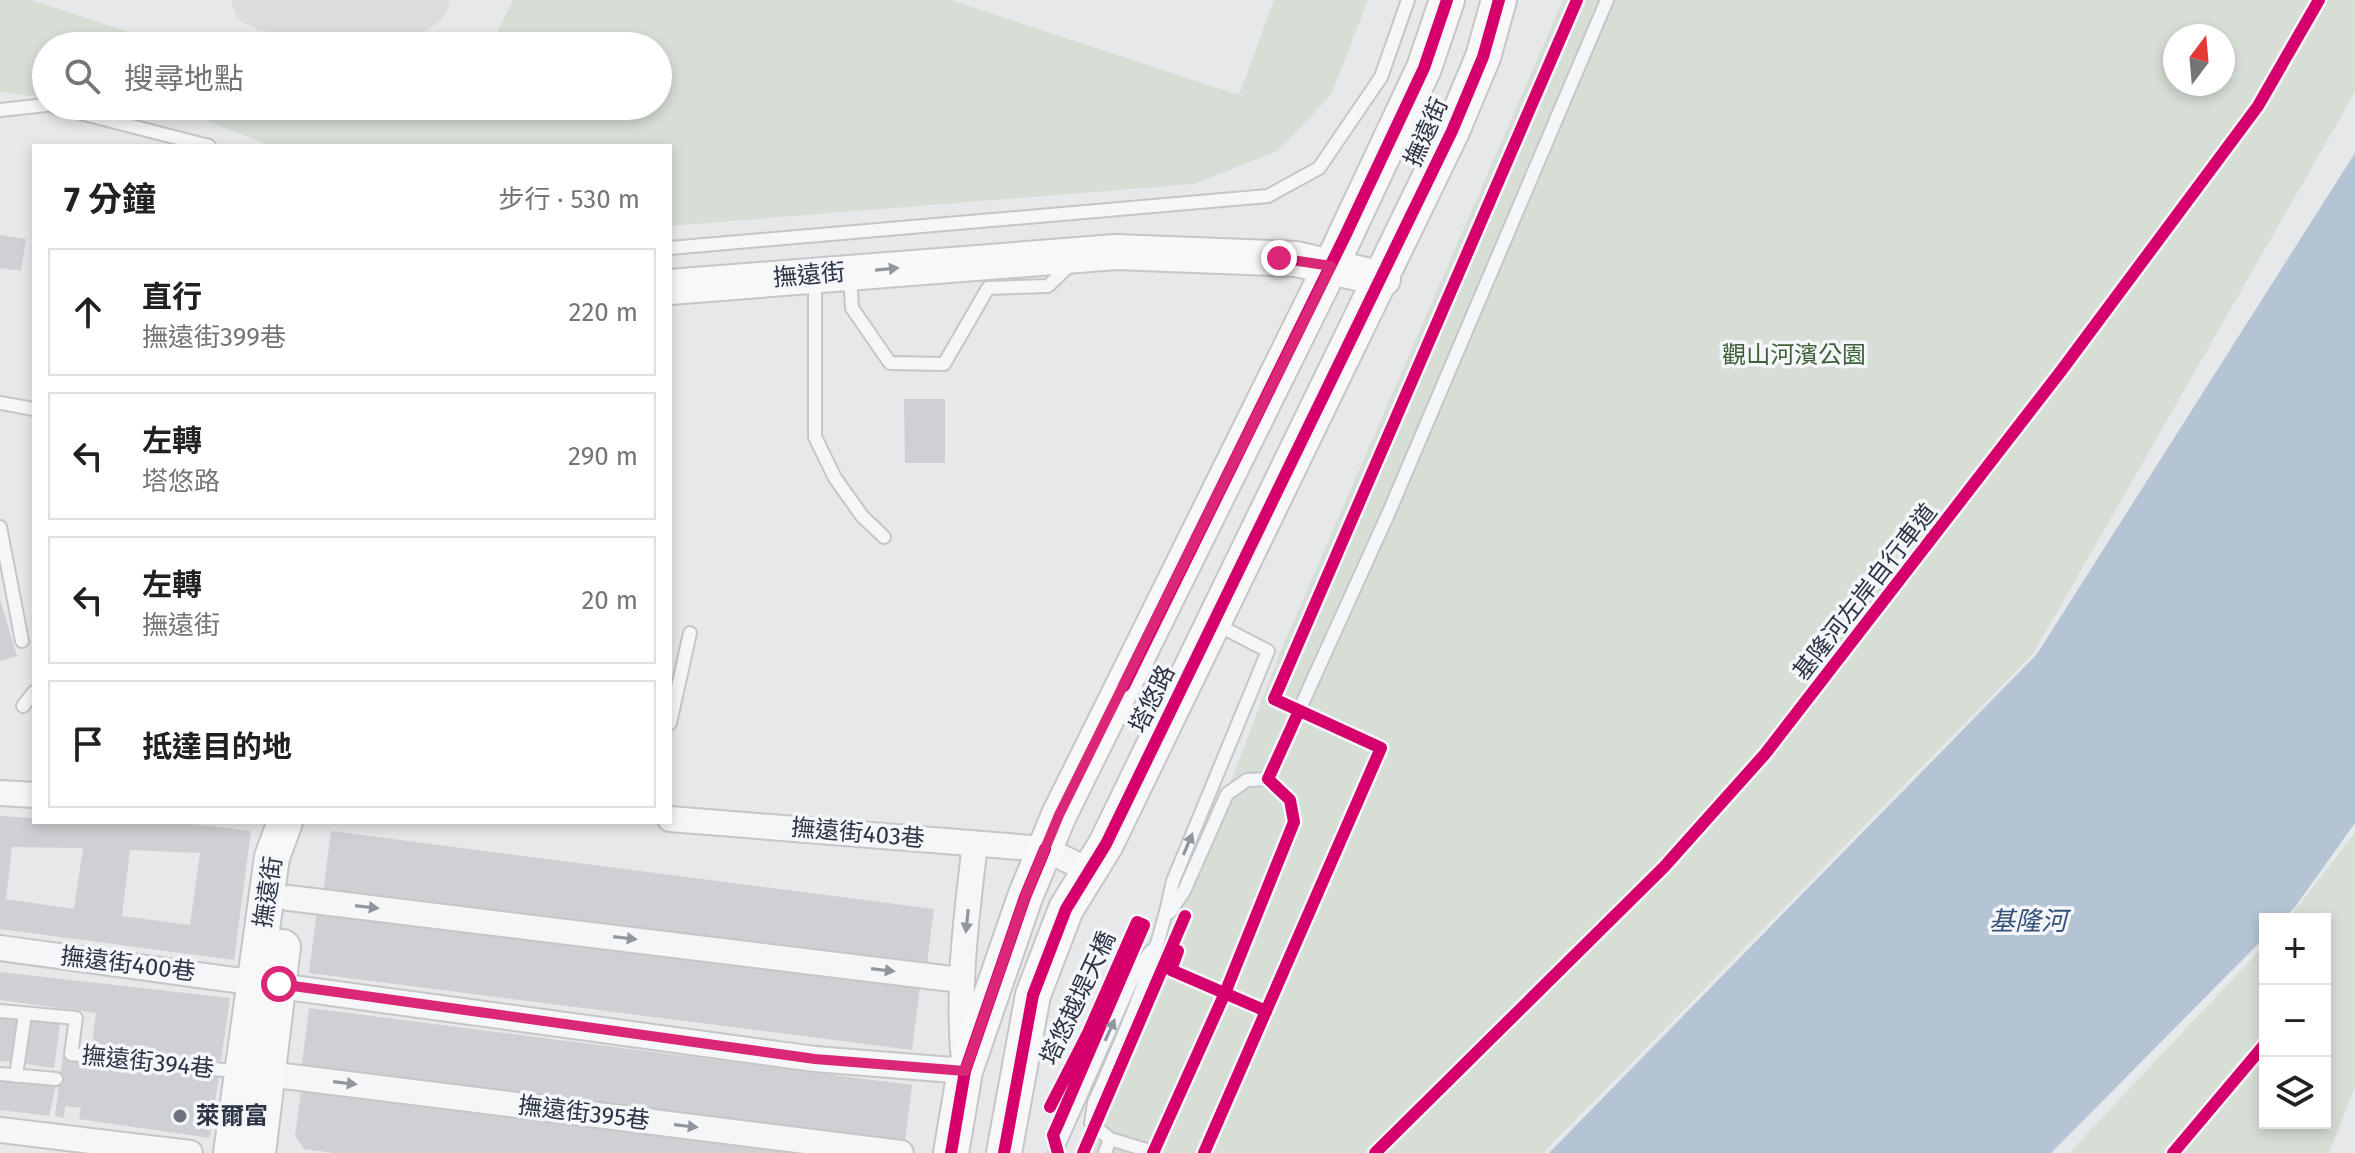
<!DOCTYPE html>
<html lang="zh-TW">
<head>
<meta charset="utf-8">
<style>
  body { margin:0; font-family:"Fira Sans","Noto Sans TC",sans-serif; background:#f2f2f2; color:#202124 }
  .controls { position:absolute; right:24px; bottom:24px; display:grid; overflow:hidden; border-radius:0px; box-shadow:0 4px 12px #0003 }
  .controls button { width:72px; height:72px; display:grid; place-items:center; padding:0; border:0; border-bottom:2px solid #e0e0e0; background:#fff; color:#202124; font:40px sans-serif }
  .compass { position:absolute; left:2163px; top:24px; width:72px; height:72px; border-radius:50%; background:#fff; box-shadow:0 4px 12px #0003; rotate:16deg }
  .stop { position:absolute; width:24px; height:24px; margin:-18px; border:6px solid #db2777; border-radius:50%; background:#fff }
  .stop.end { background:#db2777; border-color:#fff; box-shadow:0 2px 8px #0008 }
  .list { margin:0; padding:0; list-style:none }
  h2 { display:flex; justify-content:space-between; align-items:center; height:104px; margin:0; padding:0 32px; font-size:34px }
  h2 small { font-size:26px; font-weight:400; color:#757577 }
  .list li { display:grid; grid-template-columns:52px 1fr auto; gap:24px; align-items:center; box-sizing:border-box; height:128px; margin:0 16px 16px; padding:0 16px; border:2px solid #e0e0e0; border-radius:0px }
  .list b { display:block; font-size:30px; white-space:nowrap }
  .list p { margin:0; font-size:26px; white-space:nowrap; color:#757577 }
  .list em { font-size:26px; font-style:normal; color:#757577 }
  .icon { flex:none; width:44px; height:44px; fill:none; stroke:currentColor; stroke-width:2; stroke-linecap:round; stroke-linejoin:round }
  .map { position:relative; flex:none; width:2355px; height:1153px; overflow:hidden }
  .search { position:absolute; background:#fff; box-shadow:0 4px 12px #0003; left:32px; top:32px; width:640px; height:88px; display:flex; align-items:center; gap:20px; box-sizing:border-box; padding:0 28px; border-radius:44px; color:#757577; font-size:30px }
  .panel { position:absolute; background:#fff; box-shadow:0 4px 12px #0003; left:32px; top:144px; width:640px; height:680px; border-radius:0px }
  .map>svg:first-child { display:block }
  .green { fill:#d6ded6; fill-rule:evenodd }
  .water { fill:#b4c4d5 }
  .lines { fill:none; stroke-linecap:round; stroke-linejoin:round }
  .taxiway { stroke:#dadcde; stroke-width:56 }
  .building { fill:#ced0d3; fill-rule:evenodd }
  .lane-casing { stroke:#c4c6c8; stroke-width:16 }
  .street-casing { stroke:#c4c6c8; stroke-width:28 }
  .secondary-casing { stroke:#c4c6c8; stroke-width:38 }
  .lane { stroke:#f5f6f7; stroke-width:12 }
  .street { stroke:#f5f6f7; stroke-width:24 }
  .secondary { stroke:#f8f8f8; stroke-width:34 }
  .cycleway-casing { stroke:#f4f6f9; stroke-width:17 }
  .cycleway { stroke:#d6006c; stroke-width:12 }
  .oneway { fill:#92969e }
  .oneway2 { fill:#90959e }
  .route { stroke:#db2777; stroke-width:10 }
  .poi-dot { fill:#6c737f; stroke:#f4f6f9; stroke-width:3 }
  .labels { text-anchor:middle; stroke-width:7; stroke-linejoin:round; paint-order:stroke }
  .street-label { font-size:24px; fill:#2b3445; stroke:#f4f6f9 }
  .park-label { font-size:24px; fill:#3f6138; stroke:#f4f6f9 }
  .poi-label { font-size:24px; font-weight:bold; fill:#2b3445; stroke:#f4f6f9; text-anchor:start }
  .water-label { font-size:26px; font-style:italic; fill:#34527a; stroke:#f4f6f9 }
</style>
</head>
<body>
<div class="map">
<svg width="2355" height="1153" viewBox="0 0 2355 1153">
  <rect width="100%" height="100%" fill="#e6e8ea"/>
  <g class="green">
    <path d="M 0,0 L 31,0 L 172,46 L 46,46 L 46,98 L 0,92 Z"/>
    <path d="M 513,0 L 950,0 L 1239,95 L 1274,0 L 1368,0 L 1331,95 L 1278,151 L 1193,184 L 670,226 L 670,146 L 271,146 L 206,120 L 101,106 L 658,106 L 658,46 L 480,46 L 497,32 Z"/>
    <path d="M 1563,0 L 2355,0 L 2355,92 L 2033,654 L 1543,1153 L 1079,1153 L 1168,947 L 1279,655 ZM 2175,36 L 2223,36 L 2223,84 L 2175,84 Z"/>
    <path d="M 2355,833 L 2355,1086 L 2329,1153 L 2069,1153 L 2265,945 L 2265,1123 L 2325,1123 L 2325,919 L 2288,919 Z"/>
  </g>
  <path class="water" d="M 2355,153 L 2355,823 L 2295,907 L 2283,919 L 2265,919 L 2265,937 L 2051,1153 L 1549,1153 L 2037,654 Z"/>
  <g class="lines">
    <path class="taxiway" d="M 260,0 C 321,20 364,43 421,0"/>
  </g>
  <g class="building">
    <path d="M 0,235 L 26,239 L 21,271 L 0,268 Z"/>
    <path d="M 904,399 L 945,399 L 945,463 L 905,463 Z"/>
    <path d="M 0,600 L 17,656 L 0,661 Z"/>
    <path d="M 0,816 L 34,818 L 34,822 L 183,823 L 251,831 L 234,960 L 0,929 ZM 12,847 L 83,848 L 74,909 L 6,899 ZM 130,850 L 200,853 L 190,925 L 122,916 Z"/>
    <path d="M 331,831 L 934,909 L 926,972 L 323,895 Z"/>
    <path d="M 317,910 L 920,987 L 912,1050 L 309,973 Z"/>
    <path d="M 0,972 L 230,998 L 221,1061 L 92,1044 L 96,1013 L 0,1000 Z"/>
    <path d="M 309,1008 L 912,1085 L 904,1149 L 301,1072 Z"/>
    <path d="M 0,1016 L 17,1018 L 11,1062 L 0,1061 Z"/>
    <path d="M 31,1020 L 60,1023 L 54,1068 L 26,1064 Z"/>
    <path d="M 63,1055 L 219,1075 L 210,1138 L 79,1119 L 81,1108 L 65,1106 L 64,1118 L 55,1116 Z"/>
    <path d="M 0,1077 L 56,1085 L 49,1116 L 0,1110 Z"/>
    <path d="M 302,1084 L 823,1153 L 334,1153 L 304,1149 L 295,1136 Z"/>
  </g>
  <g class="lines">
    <defs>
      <g id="lane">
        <path d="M 53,106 L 209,146"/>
        <path d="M 0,110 L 46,105"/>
        <path d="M 670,248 L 1268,196 L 1319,168 L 1381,77 L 1408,0"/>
        <path d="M 850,275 L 852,308 L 890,363 L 944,364 L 988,288 L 1048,286 L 1072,263"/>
        <path d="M 815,279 L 815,437 L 835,478 L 862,516 L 884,537"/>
        <path d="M 0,403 L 34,409"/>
        <path d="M 0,527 L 22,641"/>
        <path d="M 23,706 L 34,692"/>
        <path d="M 670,723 L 690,633"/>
        <path d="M 1170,912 L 1184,891 L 1227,794 L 1247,780 L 1268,779"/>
        <path d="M 0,1011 L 76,1018 L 71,1054 L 242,1072"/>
        <path d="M 0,1074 L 56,1079"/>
        <path d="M 16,1076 L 25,1014"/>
        <path d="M 1110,1139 L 1091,1123 L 1094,1103 C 1127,1029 1157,961 1173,881 L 1268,651 L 1214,623"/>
        <path d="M 1055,1153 L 1135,973 L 1151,951"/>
        <path d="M 1105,1153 L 1110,1139 L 1153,1152"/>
        <path d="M 1153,1153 L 1225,993 L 1294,822 L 1290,800 L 1268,779 L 1389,512 L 1607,0"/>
      </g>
      <g id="street">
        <path d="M 0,793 L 34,795"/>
        <path d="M 670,819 L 1045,849 L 1090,871"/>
        <path d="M 289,898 L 960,980"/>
        <path d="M 0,948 L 815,1059 L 965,1071 C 956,994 966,920 975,844"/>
        <path d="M 268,1074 L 901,1153"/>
        <path d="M 0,1130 L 190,1153"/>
      </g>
      <g id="secondary">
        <path d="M 670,287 L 1116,252 L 1296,259 L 1383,279"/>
        <path d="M 231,1153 L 272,857 L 285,822"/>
        <path d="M 258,1153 L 283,947"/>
        <path d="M 951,1153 L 965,1071 L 1025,897 L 1059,815 L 1331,266 L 1424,68 L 1447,0"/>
        <path d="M 1004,1153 L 1033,995 L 1066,909 L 1106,844 L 1452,131 L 1483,57 L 1499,0"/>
      </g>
    </defs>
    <use href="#lane" class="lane-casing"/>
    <use href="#street" class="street-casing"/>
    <use href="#secondary" class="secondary-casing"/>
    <use href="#lane" class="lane"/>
    <use href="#street" class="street"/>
    <use href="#secondary" class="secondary"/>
    <defs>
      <g id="cycleway">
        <path d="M 1124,686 L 1345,236 L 1424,68 L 1447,0"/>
        <path d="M 1178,951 L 1171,970 L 1266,1011"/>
        <path d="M 1050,1107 L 1088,1033 L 1137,922 L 1144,925 L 1058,1124 L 1053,1135 L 1058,1153"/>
        <path d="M 951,1153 L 965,1071 L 1025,897 L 1045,849"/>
        <path d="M 1004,1153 L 1033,995 L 1066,909 L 1106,844 L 1452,131 L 1483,57 L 1499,0"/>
        <path d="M 1083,1153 L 1185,916"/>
        <path d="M 1153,1153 L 1225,993 L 1294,822 L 1290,800 L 1268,779 L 1299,711"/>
        <path d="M 1204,1153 L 1381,748 L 1274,699 L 1577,0"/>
        <path d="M 1375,1153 L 1664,867 L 1765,754 L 2061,371 L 2258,106 L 2319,0"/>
        <path d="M 2173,1153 L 2265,1044"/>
      </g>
    </defs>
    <use href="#cycleway" class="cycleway-casing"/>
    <use href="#cycleway" class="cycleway"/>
  </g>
  <defs><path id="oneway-solid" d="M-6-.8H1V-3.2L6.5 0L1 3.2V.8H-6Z" transform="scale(2)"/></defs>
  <use class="oneway" href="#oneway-solid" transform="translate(887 269) rotate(-5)"/>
  <g class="oneway2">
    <use href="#oneway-solid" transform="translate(1188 844) rotate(-67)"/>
    <use href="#oneway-solid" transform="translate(367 907) rotate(7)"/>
    <use href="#oneway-solid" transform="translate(967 921) rotate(96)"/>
    <use href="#oneway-solid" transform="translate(625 938) rotate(7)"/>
    <use href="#oneway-solid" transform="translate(883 970) rotate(7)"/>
    <use href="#oneway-solid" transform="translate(1110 1030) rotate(-66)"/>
    <use href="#oneway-solid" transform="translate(345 1083) rotate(7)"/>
    <use href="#oneway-solid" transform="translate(686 1126) rotate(7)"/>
  </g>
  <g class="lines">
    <path class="route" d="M 279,984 L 815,1059 L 965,1071 L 1025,897 L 1059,815 L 1331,266 L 1279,258"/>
  </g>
  <circle class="poi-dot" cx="180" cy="1116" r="8"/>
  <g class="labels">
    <g class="street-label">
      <text transform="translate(1426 132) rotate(-66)" y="8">撫遠街</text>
      <text transform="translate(809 275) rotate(-5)" y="8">撫遠街</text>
      <text transform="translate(1865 592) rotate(-52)" y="8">基隆河左岸自行車道</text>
      <text transform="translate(1152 699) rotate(-64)" y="8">塔悠路</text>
      <text transform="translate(858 833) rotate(5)" y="8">撫遠街403巷</text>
      <text transform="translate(268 892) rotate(-81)" y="8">撫遠街</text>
      <text transform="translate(128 964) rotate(7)" y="8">撫遠街400巷</text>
      <text transform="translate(1078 998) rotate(-65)" y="8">塔悠越堤天橋</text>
      <text transform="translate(148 1062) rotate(6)" y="8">撫遠街394巷</text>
      <text transform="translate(584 1113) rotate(7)" y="8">撫遠街395巷</text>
    </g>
    <g class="park-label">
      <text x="1794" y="363">觀山河濱公園</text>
    </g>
    <g class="poi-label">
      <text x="196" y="1124">萊爾富</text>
    </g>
    <g class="water-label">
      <text x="2028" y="930">基隆河</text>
    </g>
  </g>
</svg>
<div class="controls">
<button>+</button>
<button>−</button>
<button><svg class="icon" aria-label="layers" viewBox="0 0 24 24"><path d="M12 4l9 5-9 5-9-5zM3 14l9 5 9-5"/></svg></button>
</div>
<svg class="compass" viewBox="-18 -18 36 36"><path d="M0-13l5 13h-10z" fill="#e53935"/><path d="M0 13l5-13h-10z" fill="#757577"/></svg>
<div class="stop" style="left:279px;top:984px"></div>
<div class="stop end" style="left:1279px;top:258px"></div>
<div class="search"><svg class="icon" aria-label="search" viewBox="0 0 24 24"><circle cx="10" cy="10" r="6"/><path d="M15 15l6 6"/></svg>搜尋地點</div>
<section class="panel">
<h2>7 分鐘<small>步行 · 530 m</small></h2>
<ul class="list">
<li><svg class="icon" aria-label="ahead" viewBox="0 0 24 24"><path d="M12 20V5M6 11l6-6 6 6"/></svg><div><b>直行</b><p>撫遠街399巷</p></div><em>220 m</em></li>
<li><svg class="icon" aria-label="left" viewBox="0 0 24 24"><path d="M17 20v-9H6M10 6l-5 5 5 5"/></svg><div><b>左轉</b><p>塔悠路</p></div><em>290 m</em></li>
<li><svg class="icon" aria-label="left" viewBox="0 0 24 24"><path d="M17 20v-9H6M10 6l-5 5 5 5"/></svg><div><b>左轉</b><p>撫遠街</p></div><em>20 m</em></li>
<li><svg class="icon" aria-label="arrive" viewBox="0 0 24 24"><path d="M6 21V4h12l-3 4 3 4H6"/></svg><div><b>抵達目的地</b></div></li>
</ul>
</section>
</div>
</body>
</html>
